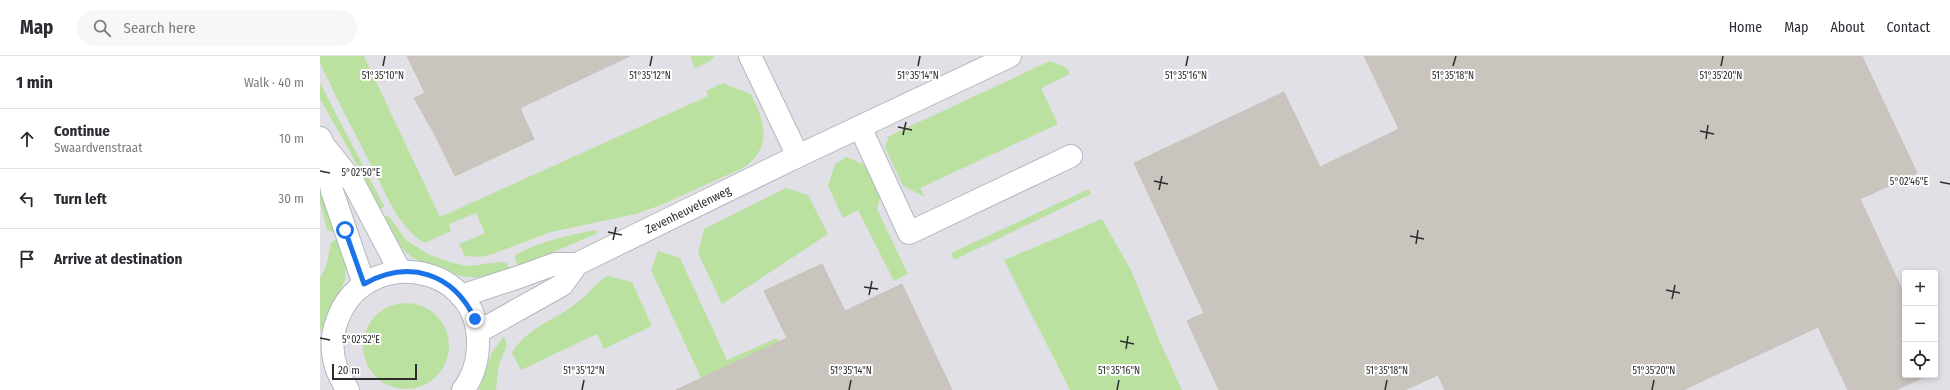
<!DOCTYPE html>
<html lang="en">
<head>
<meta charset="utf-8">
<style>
  body { margin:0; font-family:"Fira Sans Condensed",sans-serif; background:#f7f7f7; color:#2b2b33 }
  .controls { position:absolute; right:12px; bottom:12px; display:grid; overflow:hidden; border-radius:4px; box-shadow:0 2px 6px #0003 }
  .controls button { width:36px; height:36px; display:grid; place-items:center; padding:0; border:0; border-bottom:1px solid #e1e1e2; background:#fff; color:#2b2b33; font:20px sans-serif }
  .scale { position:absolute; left:12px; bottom:10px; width:85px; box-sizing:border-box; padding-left:4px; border:2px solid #2d2d2d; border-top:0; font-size:11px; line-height:14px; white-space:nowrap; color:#2d2d2d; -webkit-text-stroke:3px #fff; paint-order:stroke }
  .stop { position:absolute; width:12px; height:12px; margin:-9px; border:3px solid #1a73e8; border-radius:50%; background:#fff }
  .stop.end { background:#1a73e8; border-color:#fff; box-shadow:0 1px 4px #0008 }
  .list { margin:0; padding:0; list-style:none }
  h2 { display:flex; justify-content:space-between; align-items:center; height:52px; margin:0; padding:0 16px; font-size:17px }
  h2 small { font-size:13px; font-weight:400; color:#7c7c81 }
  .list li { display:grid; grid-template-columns:26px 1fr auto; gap:12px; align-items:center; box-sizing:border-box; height:60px; padding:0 16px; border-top:1px solid #e1e1e2 }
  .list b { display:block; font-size:15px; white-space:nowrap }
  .list p { margin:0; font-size:13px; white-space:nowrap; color:#7c7c81 }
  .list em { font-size:13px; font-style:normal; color:#7c7c81 }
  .icon { flex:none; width:22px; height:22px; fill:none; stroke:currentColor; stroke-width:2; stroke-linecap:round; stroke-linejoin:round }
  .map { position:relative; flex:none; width:1630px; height:334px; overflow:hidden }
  header { display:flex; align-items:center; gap:24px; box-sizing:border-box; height:56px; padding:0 20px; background:#fff; border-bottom:1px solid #e1e1e2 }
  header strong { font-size:19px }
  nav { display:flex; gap:22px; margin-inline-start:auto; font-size:14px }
  .search { width:280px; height:36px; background:#f7f7f7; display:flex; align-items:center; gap:10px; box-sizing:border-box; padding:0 14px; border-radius:22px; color:#7c7c81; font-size:15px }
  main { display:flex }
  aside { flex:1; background:#fff }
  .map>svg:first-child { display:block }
  .industrial { fill:#e1e0e7; fill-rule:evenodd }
  .green { fill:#bbe1a0 }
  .building { fill:#c9c5be; stroke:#c9c2ba }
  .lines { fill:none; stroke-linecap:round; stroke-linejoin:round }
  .minor-casing { stroke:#b3b7bf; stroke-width:24 }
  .minor { stroke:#fff; stroke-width:22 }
  .route { stroke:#1a73e8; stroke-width:5 }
  .ticks { fill:none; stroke:#2d2d2d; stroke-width:1.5 }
  .labels { text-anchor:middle; stroke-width:4; stroke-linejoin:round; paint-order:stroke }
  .street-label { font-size:12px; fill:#2d2d2d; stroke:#fff }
  .ticks-label { font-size:10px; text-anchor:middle; fill:#2d2d2d; stroke:#fff; stroke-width:4; stroke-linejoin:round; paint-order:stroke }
</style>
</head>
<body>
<header>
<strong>Map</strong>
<div class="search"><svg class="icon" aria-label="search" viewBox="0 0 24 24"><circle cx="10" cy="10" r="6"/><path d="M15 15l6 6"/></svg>Search here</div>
<nav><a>Home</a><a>Map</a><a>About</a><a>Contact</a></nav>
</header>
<main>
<aside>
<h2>1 min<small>Walk · 40 m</small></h2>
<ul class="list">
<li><svg class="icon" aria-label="ahead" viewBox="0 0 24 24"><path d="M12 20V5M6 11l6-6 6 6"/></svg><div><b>Continue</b><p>Swaardvenstraat</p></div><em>10 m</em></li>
<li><svg class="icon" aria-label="left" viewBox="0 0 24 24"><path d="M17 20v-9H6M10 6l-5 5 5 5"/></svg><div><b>Turn left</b></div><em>30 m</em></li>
<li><svg class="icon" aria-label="arrive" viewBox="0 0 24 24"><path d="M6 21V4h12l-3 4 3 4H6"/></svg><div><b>Arrive at destination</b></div></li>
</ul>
</aside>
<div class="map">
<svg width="1630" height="334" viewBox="0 0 1630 334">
  <rect width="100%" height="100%" fill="#ede7e0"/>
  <path class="industrial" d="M 0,0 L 1630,0 L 1630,334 L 0,334 ZM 1585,217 L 1615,217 L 1615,319 L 1585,319 Z"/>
  <g class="green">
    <path d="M 0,0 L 44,0 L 120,161 L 388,40 L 386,35 L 403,27 L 431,38 C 445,66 453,91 423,112 L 341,149 L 316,158 L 231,176 L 170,199 L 160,201 L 143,200 L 144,198 L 139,188 L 165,177 L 156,157 L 129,168 L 131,175 L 105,187 C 78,172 65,135 51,109 C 34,75 16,42 0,7 Z"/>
    <path d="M 370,0 L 394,0 L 391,5 L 375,12 Z"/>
    <path d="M 730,5 L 747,12 L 750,18 L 721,32 L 738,68 L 600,132 L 605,141 L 583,130 L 565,91 L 569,80 Z"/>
    <path d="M 0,27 L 64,150 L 60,154 L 29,94 L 0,43 Z"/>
    <path d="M 526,101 L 546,109 L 560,141 L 557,153 L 588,218 L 574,225 L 538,154 L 523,162 L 508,130 L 515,108 Z"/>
    <path d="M 466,132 L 488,139 L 508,178 L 402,248 L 378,197 L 384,173 Z"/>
    <path d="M 0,133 L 16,174 L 12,176 L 7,174 L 0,146 Z"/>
    <path d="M 769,133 L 771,138 L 634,204 L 631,197 Z"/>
    <path d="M 68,159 L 86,184 L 110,199 L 133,207 L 148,210 L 182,206 L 186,207 L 191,214 C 151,225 149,224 111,209 C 103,206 94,204 87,197 C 76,187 70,174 64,161 Z"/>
    <path d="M 782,163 L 811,214 L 840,286 L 862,334 L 750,334 L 684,204 Z"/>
    <path d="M 275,174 L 277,176 L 276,178 L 198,211 L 195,203 L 195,199 C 218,186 249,179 275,174 Z"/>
    <path d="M 19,181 L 26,210 L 25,224 L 0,276 L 0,222 L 6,211 L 11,187 Z"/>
    <path d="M 338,195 L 360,202 L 407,304 L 457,282 L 459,286 L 381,322 L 331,214 Z"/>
    <path d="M 288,220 L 312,226 L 332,270 L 284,293 L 277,278 L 201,314 L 192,297 C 207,271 236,264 258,246 C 269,238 276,226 288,220 Z"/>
    <circle cx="86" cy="290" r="43"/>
    <path d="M 184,280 L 187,289 L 179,308 L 176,334 L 159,334 L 172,296 Z"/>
  </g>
  <g class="building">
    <path d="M 87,0 L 310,0 L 200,52 L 214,83 L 135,120 L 115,79 L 94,42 L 105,37 Z"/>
    <path d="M 1044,0 L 1542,0 L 1597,117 L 1540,143 L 1585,240 L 1585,319 L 1608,319 L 1576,334 L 1528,334 L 1498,271 L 1363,334 L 1125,334 L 1118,319 L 1085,334 L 899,334 L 867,265 L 884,257 L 814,107 L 964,36 L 1000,111 L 1079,73 Z"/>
    <path d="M 502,208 L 525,255 L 582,228 L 632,334 L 356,334 L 467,282 L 444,235 Z"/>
  </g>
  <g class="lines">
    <defs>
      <g id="minor">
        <path d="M 430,0 L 478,100"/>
        <path d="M 540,71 L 589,177 L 751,100"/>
        <path d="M 0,82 L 4,90 L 33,126 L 80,215"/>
        <path d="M 4,92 L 12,135 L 44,228"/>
        <path d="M 141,240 L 199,221 L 235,208 L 257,208 L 478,100 L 690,0"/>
        <path d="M 158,276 L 242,229 L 257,208"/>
        <path d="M 28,334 C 13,313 8,289 17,265 C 43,189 158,205 158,286 C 158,304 154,320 143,334"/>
      </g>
    </defs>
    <use href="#minor" class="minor-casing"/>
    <use href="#minor" class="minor"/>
  </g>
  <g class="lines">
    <path class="route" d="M 25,174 L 44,228 C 89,203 133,217 155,263"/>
  </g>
  <path class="ticks" d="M 63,10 L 65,0M 330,10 L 332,0M 598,10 L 600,0M 866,10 L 868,0M 1133,10 L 1136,0M 1401,10 L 1403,0M 578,71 L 592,74M 1380,75 L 1394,78M 583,79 L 586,66M 1386,83 L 1388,69M 0,115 L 10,117M 834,125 L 848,128M 1620,126 L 1630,128M 839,134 L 842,120M 288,176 L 302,179M 1090,180 L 1104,183M 293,184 L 296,171M 1096,188 L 1098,174M 544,231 L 558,233M 1346,234 L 1360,237M 549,239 L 552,225M 1352,243 L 1355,229M 0,282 L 10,284M 800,285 L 814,288M 806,293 L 808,280M 262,334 L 264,324M 529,334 L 531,324M 797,334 L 799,324M 1065,334 L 1067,324M 1332,334 L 1334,324"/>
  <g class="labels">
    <g class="street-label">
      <text transform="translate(368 154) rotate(-26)" y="4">Zevenheuvelenweg</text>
    </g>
  </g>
  <g class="ticks-label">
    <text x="63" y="23">51°35'10"N</text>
    <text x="330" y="23">51°35'12"N</text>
    <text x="598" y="23">51°35'14"N</text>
    <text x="866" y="23">51°35'16"N</text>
    <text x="1133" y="23">51°35'18"N</text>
    <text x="1401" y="23">51°35'20"N</text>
    <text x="41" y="120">5°02'50"E</text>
    <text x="1589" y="129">5°02'46"E</text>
    <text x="41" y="287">5°02'52"E</text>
    <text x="264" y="318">51°35'12"N</text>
    <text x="531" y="318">51°35'14"N</text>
    <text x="799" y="318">51°35'16"N</text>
    <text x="1067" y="318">51°35'18"N</text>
    <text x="1334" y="318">51°35'20"N</text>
  </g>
</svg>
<div class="controls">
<button>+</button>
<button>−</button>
<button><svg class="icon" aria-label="locate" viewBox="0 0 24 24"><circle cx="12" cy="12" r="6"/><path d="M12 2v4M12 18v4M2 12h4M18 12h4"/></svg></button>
</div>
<div class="scale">20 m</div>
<div class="stop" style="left:25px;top:174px"></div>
<div class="stop end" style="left:155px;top:263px"></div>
</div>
</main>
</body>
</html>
